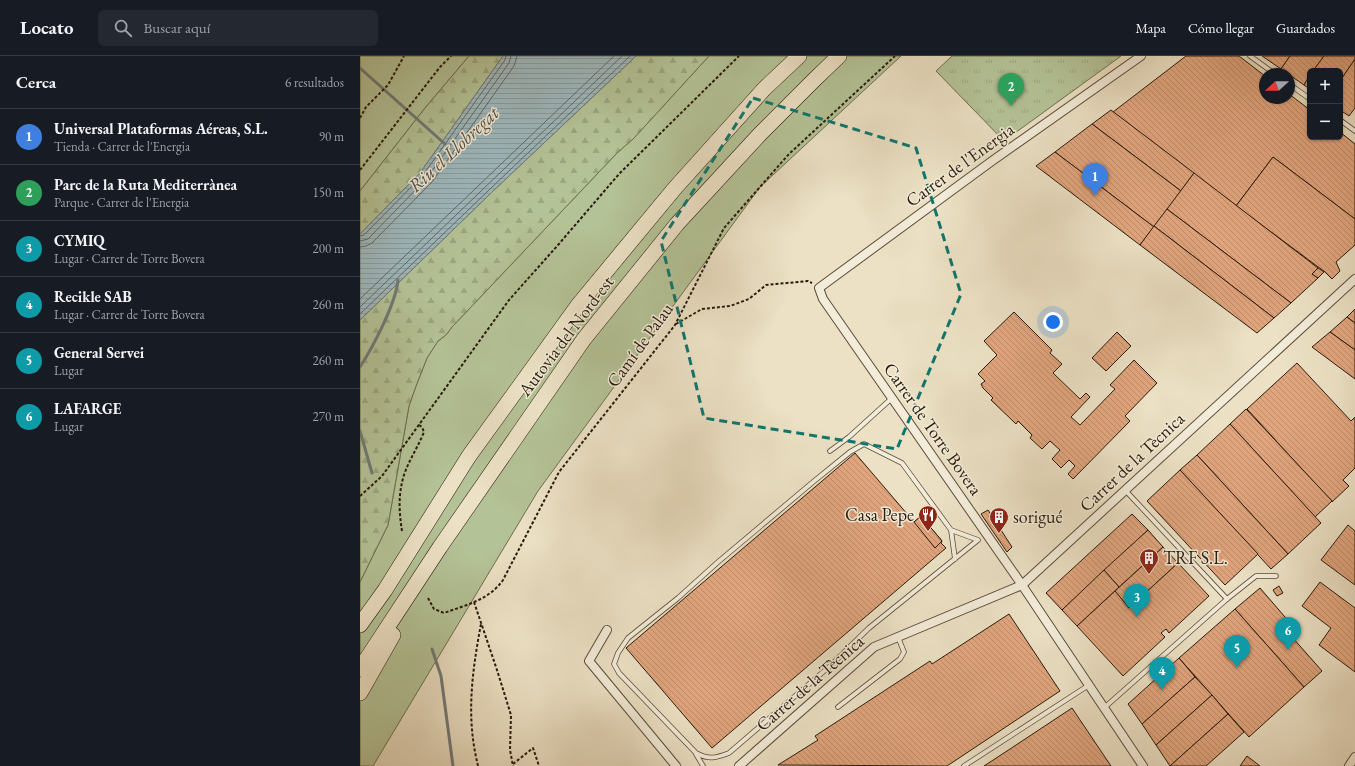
<!DOCTYPE html>
<html lang="es">
<head>
<meta charset="utf-8">
<style>
  body { margin:0; font-family:"EB Garamond",serif; background:#242831; color:#f1f3f6 }
  .controls { position:absolute; right:12px; top:12px; display:grid; overflow:hidden; border-radius:6px; box-shadow:0 1px 3px #0004 }
  .controls button { width:36px; height:36px; display:grid; place-items:center; padding:0; border:0; border-bottom:1px solid #363941; background:#171b24; color:#f1f3f6; font:20px sans-serif }
  .compass { position:absolute; left:899px; top:12px; width:36px; height:36px; border-radius:50%; background:#171b24; box-shadow:0 1px 3px #0004; rotate:249deg }
  .you { position:absolute; left:693px; top:266px; width:14px; height:14px; margin:-10px; border:3px solid #fff; border-radius:50%; background:#1a73e8; box-shadow:0 0 0 6px #1a73e833 }
  .badge { display:grid; place-items:center; width:26px; height:26px; border-radius:50%; background:#0b8043; color:#fff; font-size:13px; font-weight:700 }
  .pin { position:absolute; translate:-50% -33px; filter:drop-shadow(0 1px 2px #0008) }
  .pin::after { content:''; position:absolute; top:21px; width:14px; height:12px; background:inherit; clip-path:polygon(0 0,100% 0,50% 100%) }
  .list { margin:0; padding:0; list-style:none }
  h2 { display:flex; justify-content:space-between; align-items:center; height:52px; margin:0; padding:0 16px; font-size:17px }
  h2 small { font-size:13px; font-weight:400; color:#9ea1a6 }
  .list li { display:grid; grid-template-columns:26px 1fr auto; gap:12px; align-items:center; box-sizing:border-box; height:56px; padding:0 16px; border-top:1px solid #363941 }
  .list b { display:block; font-size:15px; white-space:nowrap }
  .list p { margin:0; font-size:13px; white-space:nowrap; color:#9ea1a6 }
  .list em { font-size:13px; font-style:normal; color:#9ea1a6 }
  .icon { flex:none; width:22px; height:22px; fill:none; stroke:currentColor; stroke-width:2; stroke-linecap:round; stroke-linejoin:round }
  .map { position:relative; flex:none; width:995px; height:710px; overflow:hidden }
  header { display:flex; align-items:center; gap:24px; box-sizing:border-box; height:56px; padding:0 20px; background:#171b24; border-bottom:1px solid #363941 }
  header strong { font-size:19px }
  nav { display:flex; gap:22px; margin-inline-start:auto; font-size:14px }
  .search { width:280px; height:36px; background:#242831; display:flex; align-items:center; gap:10px; box-sizing:border-box; padding:0 14px; border-radius:6px; color:#9ea1a6; font-size:15px }
  main { display:flex }
  aside { flex:1; background:#171b24 }
  .map>svg:first-child { display:block }
  .green { fill:#b4c397; stroke:#6e6f51 }
  .forest { fill:url(#forest-firs); stroke:#6e6f51 }
  .park { fill:url(#park-tufts); stroke:#6e6f51 }
  .water { fill:url(#water-rules); stroke:#707a78 }
  .lines { fill:none; stroke-linecap:round; stroke-linejoin:round }
  .shore { stroke:#646a66; stroke-width:1 }
  .stream { stroke:#707a78; stroke-width:3 }
  .building { fill:url(#building-back-hatch); stroke:#291b0b }
  .service-casing { stroke:#5a4c3a; stroke-width:5.5 }
  .minor-casing { stroke:#5a4c3a; stroke-width:10 }
  .motorway-casing { stroke:#291b0b; stroke-width:16 }
  .path { stroke:#291b0b; stroke-width:2; stroke-dasharray:3 2; stroke-linecap:butt }
  .service { stroke:#f3ecd9; stroke-width:4 }
  .minor { stroke:#f3ecd9; stroke-width:8 }
  .motorway { stroke:#ece1c5; stroke-width:15 }
  .marked { fill:none; stroke:#0f766e; stroke-width:3; stroke-dasharray:8 5; stroke-linejoin:round }
  .labels { text-anchor:middle; stroke-width:3; stroke-linejoin:round; paint-order:stroke }
  .street-label { font-size:18px; fill:#291b0b; stroke:#f3ecd9 }
  .poi-label { font-size:18px; fill:#291b0b; stroke:#f3ecd9; text-anchor:start }
  .water-label { font-size:19px; font-style:italic; fill:#52534a; stroke:#f3ecd9 }
</style>
</head>
<body>
<header>
<strong>Locato</strong>
<div class="search"><svg class="icon" aria-label="search" viewBox="0 0 24 24"><circle cx="10" cy="10" r="6"/><path d="M15 15l6 6"/></svg>Buscar aquí</div>
<nav><a>Mapa</a><a>Cómo llegar</a><a>Guardados</a></nav>
</header>
<main>
<aside>
<h2>Cerca<small>6 resultados</small></h2>
<ul class="list">
<li><span class="badge" style="background:#3f7fe0">1</span><div><b>Universal Plataformas Aéreas, S.L.</b><p>Tienda · Carrer de l'Energia</p></div><em>90 m</em></li>
<li><span class="badge" style="background:#2e9e5b">2</span><div><b>Parc de la Ruta Mediterrànea</b><p>Parque · Carrer de l'Energia</p></div><em>150 m</em></li>
<li><span class="badge" style="background:#0f9aa8">3</span><div><b>CYMIQ</b><p>Lugar · Carrer de Torre Bovera</p></div><em>200 m</em></li>
<li><span class="badge" style="background:#0f9aa8">4</span><div><b>Recikle SAB</b><p>Lugar · Carrer de Torre Bovera</p></div><em>260 m</em></li>
<li><span class="badge" style="background:#0f9aa8">5</span><div><b>General Servei</b><p>Lugar</p></div><em>260 m</em></li>
<li><span class="badge" style="background:#0f9aa8">6</span><div><b>LAFARGE</b><p>Lugar</p></div><em>270 m</em></li>
</ul>
</aside>
<div class="map">
<svg width="995" height="710" viewBox="0 0 995 710">
  <defs>
    <pattern id="forest-firs" width="22" height="20" patternUnits="userSpaceOnUse"><rect width="22" height="20" fill="#b4c397"/><path d="M5 1l3.5 6h-7zM16 11l3.5 6h-7z" fill="#9ba781"/></pattern>
    <pattern id="park-tufts" width="24" height="20" patternUnits="userSpaceOnUse"><rect width="24" height="20" fill="#b4c397"/><path d="M3 7l-1-3M5 7V3M7 7l1-3M15 17l-1-3M17 17v-4M19 17l1-3" fill="none" stroke="#9ba781"/></pattern>
    <pattern id="water-rules" width="6" height="5" patternUnits="userSpaceOnUse"><rect width="6" height="5" fill="#9fbac0"/><path d="M0 2.5h6" fill="none" stroke="#899fa4"/></pattern>
    <pattern id="building-back-hatch" width="6" height="6" patternUnits="userSpaceOnUse"><rect width="6" height="6" fill="#e1a57e"/><path d="M-1 5l2 2M0 0l6 6M5-1l2 2" fill="none" stroke="#c18d6c"/></pattern>
  </defs>
  <rect width="100%" height="100%" fill="#ece1c5"/>
  <filter id="stains"><feTurbulence type="fractalNoise" baseFrequency=".005" numOctaves="4"/><feColorMatrix values="0 0 0 0 .2 0 0 0 0 .09 0 0 0 0 .02 0 0 0 .5 -.17"/></filter>
  <radialGradient id="worn" r=".72"><stop offset=".6" stop-color="#630" stop-opacity="0"/><stop offset="1" stop-color="#630" stop-opacity=".3"/></radialGradient>
  <g class="green">
    <path d="M 0,0 L 109,0 L 65,52 L 0,135 Z"/>
    <path d="M 349,0 L 541,0 L 400,131 L 178,435 L 13,710 L 0,710 L 0,526 L 28,469 L 49,350 L 56,330 L 67,302 L 78,285 L 86,279 L 92,271 L 257,97 L 274,82 Z"/>
  </g>
  <g class="forest">
    <path d="M 109,0 L 143,0 L 60,117 L 0,178 L 0,135 L 65,52 Z"/>
    <path d="M 276,0 L 349,0 L 274,82 L 257,97 L 92,271 L 86,279 L 78,285 L 67,302 L 56,330 L 49,350 L 28,469 L 0,526 L 0,264 L 132,136 Z"/>
  </g>
  <path class="park" d="M 592,0 L 761,0 L 644,85 L 576,15 Z"/>
  <path class="water" d="M 143,0 L 276,0 L 132,136 L 0,264 L 0,178 L 60,117 Z"/>
  <g class="lines">
    <g class="shore">
      <path d="M 0,180 L 4,179 L 63,119 L 145,4 L 146,0"/>
      <path d="M 0,185 L 8,183 L 67,122 L 149,7 L 151,0"/>
      <path d="M 0,191 L 6,190 L 12,187 L 72,126 L 154,10 L 157,0"/>
      <path d="M 0,243 L 254,0"/>
      <path d="M 0,251 L 262,0"/>
      <path d="M 0,258 L 130,133 L 270,0"/>
    </g>
    <g class="stream">
      <path d="M 0,12 L 85,88"/>
      <path d="M 0,311 C 13,291 36,247 38,224"/>
      <path d="M 0,375 L 12,417"/>
      <path d="M 72,593 L 81,620 L 93,710"/>
    </g>
  </g>
  <g class="building">
    <path d="M 826,0 L 879,0 L 905,20 L 905,42 L 929,42 L 929,38 L 950,54 L 950,81 L 980,81 L 980,76 L 995,88 L 995,163 L 913,101 L 876,150 L 753,56 Z"/>
    <path d="M 902,0 L 930,0 L 921,13 Z"/>
    <path d="M 930,0 L 964,0 L 953,15 L 950,15 L 950,19 L 944,29 L 921,13 Z"/>
    <path d="M 964,0 L 995,0 L 995,3 L 980,25 L 980,15 L 953,15 Z"/>
    <path d="M 995,3 L 995,52 L 989,60 L 980,54 L 980,25 Z"/>
    <path d="M 950,19 L 950,33 L 944,29 Z"/>
    <path d="M 751,54 L 834,117 L 821,135 L 732,68 Z"/>
    <path d="M 732,68 L 821,135 L 794,171 L 695,96 Z"/>
    <path d="M 695,96 L 794,171 L 780,189 L 676,110 Z"/>
    <path d="M 913,101 L 995,163 L 995,189 L 976,206 L 980,215 L 972,223 L 965,216 L 876,150 Z"/>
    <path d="M 834,117 L 958,212 L 952,218 L 958,222 L 931,247 L 807,153 Z"/>
    <path d="M 807,153 L 931,247 L 914,262 L 794,170 Z"/>
    <path d="M 794,170 L 914,262 L 897,277 L 780,189 Z"/>
    <path d="M 958,212 L 964,216 L 958,222 L 952,218 Z"/>
    <path d="M 995,253 L 995,267 L 987,261 Z"/>
    <path d="M 654,256 L 692,294 L 690,297 L 702,308 L 693,317 L 720,343 L 726,337 L 730,341 L 711,361 L 720,369 L 755,333 L 750,329 L 774,304 L 797,327 L 765,360 L 770,365 L 713,423 L 708,418 L 715,410 L 709,404 L 701,412 L 692,403 L 700,394 L 690,385 L 682,393 L 670,382 L 672,379 L 658,365 L 656,368 L 631,344 L 633,342 L 623,332 L 621,328 L 625,325 L 618,318 L 637,299 L 624,285 Z"/>
    <path d="M 987,261 L 995,267 L 995,294 L 970,276 Z"/>
    <path d="M 757,276 L 771,290 L 746,315 L 732,302 Z"/>
    <path d="M 970,276 L 995,294 L 995,323 L 952,291 Z"/>
    <path d="M 937,307 L 991,365 L 995,361 L 995,412 L 983,424 L 989,430 L 972,446 L 887,353 Z"/>
    <path d="M 886,353 L 972,445 L 955,461 L 870,368 Z"/>
    <path d="M 870,368 L 961,467 L 928,498 L 837,399 Z"/>
    <path d="M 495,397 L 554,466 L 561,460 L 582,485 L 581,487 L 586,492 L 352,692 L 266,592 Z"/>
    <path d="M 837,399 L 928,498 L 911,513 L 820,414 Z"/>
    <path d="M 820,414 L 898,498 L 865,529 L 787,445 Z"/>
    <path d="M 628,454 L 652,491 L 647,496 L 621,458 Z"/>
    <path d="M 772,458 L 788,474 L 702,554 L 686,537 Z"/>
    <path d="M 561,460 L 582,485 L 575,492 L 554,466 Z"/>
    <path d="M 988,469 L 995,475 L 995,529 L 961,504 Z"/>
    <path d="M 788,474 L 803,491 L 759,531 L 744,514 Z"/>
    <path d="M 803,491 L 818,507 L 769,552 L 755,535 Z"/>
    <path d="M 818,507 L 849,540 L 809,577 L 806,573 L 801,577 L 805,581 L 763,620 L 717,570 L 755,535 L 769,552 Z"/>
    <path d="M 744,514 L 759,531 L 717,570 L 702,554 Z"/>
    <path d="M 960,526 L 995,552 L 995,616 L 959,589 L 971,572 L 942,550 Z"/>
    <path d="M 919,530 L 923,537 L 917,540 L 913,534 Z"/>
    <path d="M 900,532 L 931,568 L 925,573 L 962,615 L 944,631 L 875,553 Z"/>
    <path d="M 875,553 L 944,631 L 889,681 L 819,602 Z"/>
    <path d="M 649,558 L 700,635 L 587,710 L 418,709 L 458,684 L 455,680 L 570,605 L 572,608 Z"/>
    <path d="M 819,602 L 835,621 L 782,668 L 768,648 Z"/>
    <path d="M 835,621 L 852,639 L 796,689 L 782,668 Z"/>
    <path d="M 852,639 L 868,658 L 810,710 L 796,689 Z"/>
    <path d="M 712,652 L 751,710 L 624,710 L 650,693 Z"/>
    <path d="M 868,658 L 884,676 L 846,710 L 810,710 Z"/>
    <path d="M 887,700 L 900,710 L 880,710 Z"/>
  </g>
  <g class="lines">
    <defs>
      <g id="service">
        <path d="M 890,0 L 915,18"/>
        <path d="M 929,28 L 950,43"/>
        <path d="M 980,64 L 995,75"/>
        <path d="M 470,395 L 489,381 L 532,342"/>
        <path d="M 765,434 L 867,543"/>
        <path d="M 591,474 L 618,484 L 509,572 L 470,610 L 369,697 C 356,702 349,704 336,697 L 259,617 L 254,608 L 258,597 L 268,582 L 318,542 L 358,506 L 453,426 L 490,396 L 504,388 L 542,407 L 591,474 L 595,503"/>
        <path d="M 478,651 L 540,603 L 544,596 L 538,581"/>
        <path d="M 744,652 L 867,543 L 896,520 L 916,520"/>
        <path d="M 336,698 L 343,710"/>
        <path d="M 604,710 L 729,629"/>
      </g>
      <g id="minor">
        <path d="M 781,0 L 632,105 L 459,232 L 463,243 L 662,529 L 783,710"/>
        <path d="M 247,574 L 229,605 L 316,710"/>
        <path d="M 379,710 L 514,591 L 662,529 L 995,223"/>
        <path d="M 989,710 L 995,701"/>
      </g>
      <g id="motorway">
        <path d="M 0,569 L 25,534 L 109,400 L 219,248 L 315,132 L 404,33 L 439,0"/>
        <path d="M 0,613 L 80,491 L 224,283 L 317,168 L 400,78 L 454,24 L 479,0"/>
        <path d="M 0,637 L 33,579"/>
      </g>
    </defs>
    <use href="#service" class="service-casing"/>
    <use href="#minor" class="minor-casing"/>
    <use href="#motorway" class="motorway-casing"/>
    <g class="path">
      <path d="M 0,62 L 6,51 L 28,29 L 44,0"/>
      <path d="M 0,114 L 80,11 L 91,0"/>
      <path d="M 316,268 L 342,253 L 370,250 L 389,243 L 406,229 L 448,225 L 452,227"/>
      <path d="M 0,440 L 22,420 L 149,244 L 198,189 L 259,118 L 379,0"/>
      <path d="M 42,475 C 39,456 38,438 44,419 C 49,404 58,391 64,376 L 62,371 L 59,369"/>
      <path d="M 68,542 L 74,553 L 84,557 C 106,549 129,544 143,524 L 199,416 L 315,269 L 364,172 L 429,98 L 535,0"/>
      <path d="M 114,546 L 137,614 L 151,659 L 150,694 L 153,710"/>
      <path d="M 153,708 L 173,692 L 179,710"/>
      <path d="M 118,710 C 116,701 114,692 113,683 C 108,645 114,605 121,568"/>
    </g>
    <use href="#service" class="service"/>
    <use href="#minor" class="minor"/>
    <use href="#motorway" class="motorway"/>
  </g>
  <path class="marked" d="M 393,42 L 556,92 L 601,238 L 537,393 L 344,362 L 301,185 Z"/>
  <defs>
    <symbol id="restaurant-pin" viewBox="-11 -11 22 30"><path d="M0 17L-7.5 6A9.5 9.5 0 1 1 7.5 6Z" fill="#8f2418" stroke="#f3ecd9"/><path d="M-5-6h1v4h1v-4h1v4h1v-4h1v5L-1.5 .5V6h-2V.5L-5-1ZM5-6V6H3V1.5H1.5Q1.5-4 5-6Z" fill="#fff"/></symbol>
    <symbol id="building-pin" viewBox="-11 -11 22 30"><path d="M0 17L-7.5 6A9.5 9.5 0 1 1 7.5 6Z" fill="#8f2418" stroke="#f3ecd9"/><path d="M-4-6H4V6H1V3H-1V6H-4ZM-2.5-4.3h1.7v1.8h-1.7ZM.8-4.3h1.7v1.8H.8ZM-2.5-1h1.7V.8h-1.7ZM.8-1h1.7V.8H.8Z" fill="#fff"/></symbol>
  </defs>
  <g fill-rule="evenodd">
    <use href="#restaurant-pin" x="557" y="448" width="22" height="30"/>
    <use href="#building-pin" x="628" y="450" width="22" height="30"/>
    <use href="#building-pin" x="778" y="491" width="22" height="30"/>
  </g>
  <g class="labels">
    <g class="street-label">
      <text transform="translate(600 109) rotate(-36)" y="6">Carrer de l'Energia</text>
      <text transform="translate(206 280) rotate(-53)" y="6">Autovia del Nord-est</text>
      <text transform="translate(280 289) rotate(-54)" y="6">Camí de Palau</text>
      <text transform="translate(573 373) rotate(55)" y="6">Carrer de Torre Bovera</text>
      <text transform="translate(772 406) rotate(-43)" y="6">Carrer de la Tècnica</text>
      <text transform="translate(450 627) rotate(-41)" y="6">Carrer de la Tècnica</text>
    </g>
    <g class="poi-label">
      <text x="554" y="465" text-anchor="end">Casa Pepe</text>
      <text x="653" y="467">sorigué</text>
      <text x="803" y="508">TRF S.L.</text>
    </g>
    <g class="water-label">
      <text transform="translate(93 93) rotate(-43)" y="7">Riu el Llobregat</text>
    </g>
  </g>
  <rect width="100%" height="100%" filter="url(#stains)"/>
  <rect width="100%" height="100%" fill="url(#worn)"/>
</svg>
<div class="controls">
<button>+</button>
<button>−</button>
</div>
<svg class="compass" viewBox="-18 -18 36 36"><path d="M0-13l5 13h-10z" fill="#e53935"/><path d="M0 13l5-13h-10z" fill="#9ea1a6"/></svg>
<div class="you"></div>
<div class="pin badge" style="left:735px;top:140px;background:#3f7fe0">1</div>
<div class="pin badge" style="left:651px;top:50px;background:#2e9e5b">2</div>
<div class="pin badge" style="left:777px;top:561px;background:#0f9aa8">3</div>
<div class="pin badge" style="left:802px;top:634px;background:#0f9aa8">4</div>
<div class="pin badge" style="left:877px;top:612px;background:#0f9aa8">5</div>
<div class="pin badge" style="left:928px;top:594px;background:#0f9aa8">6</div>
</div>
</main>
</body>
</html>
